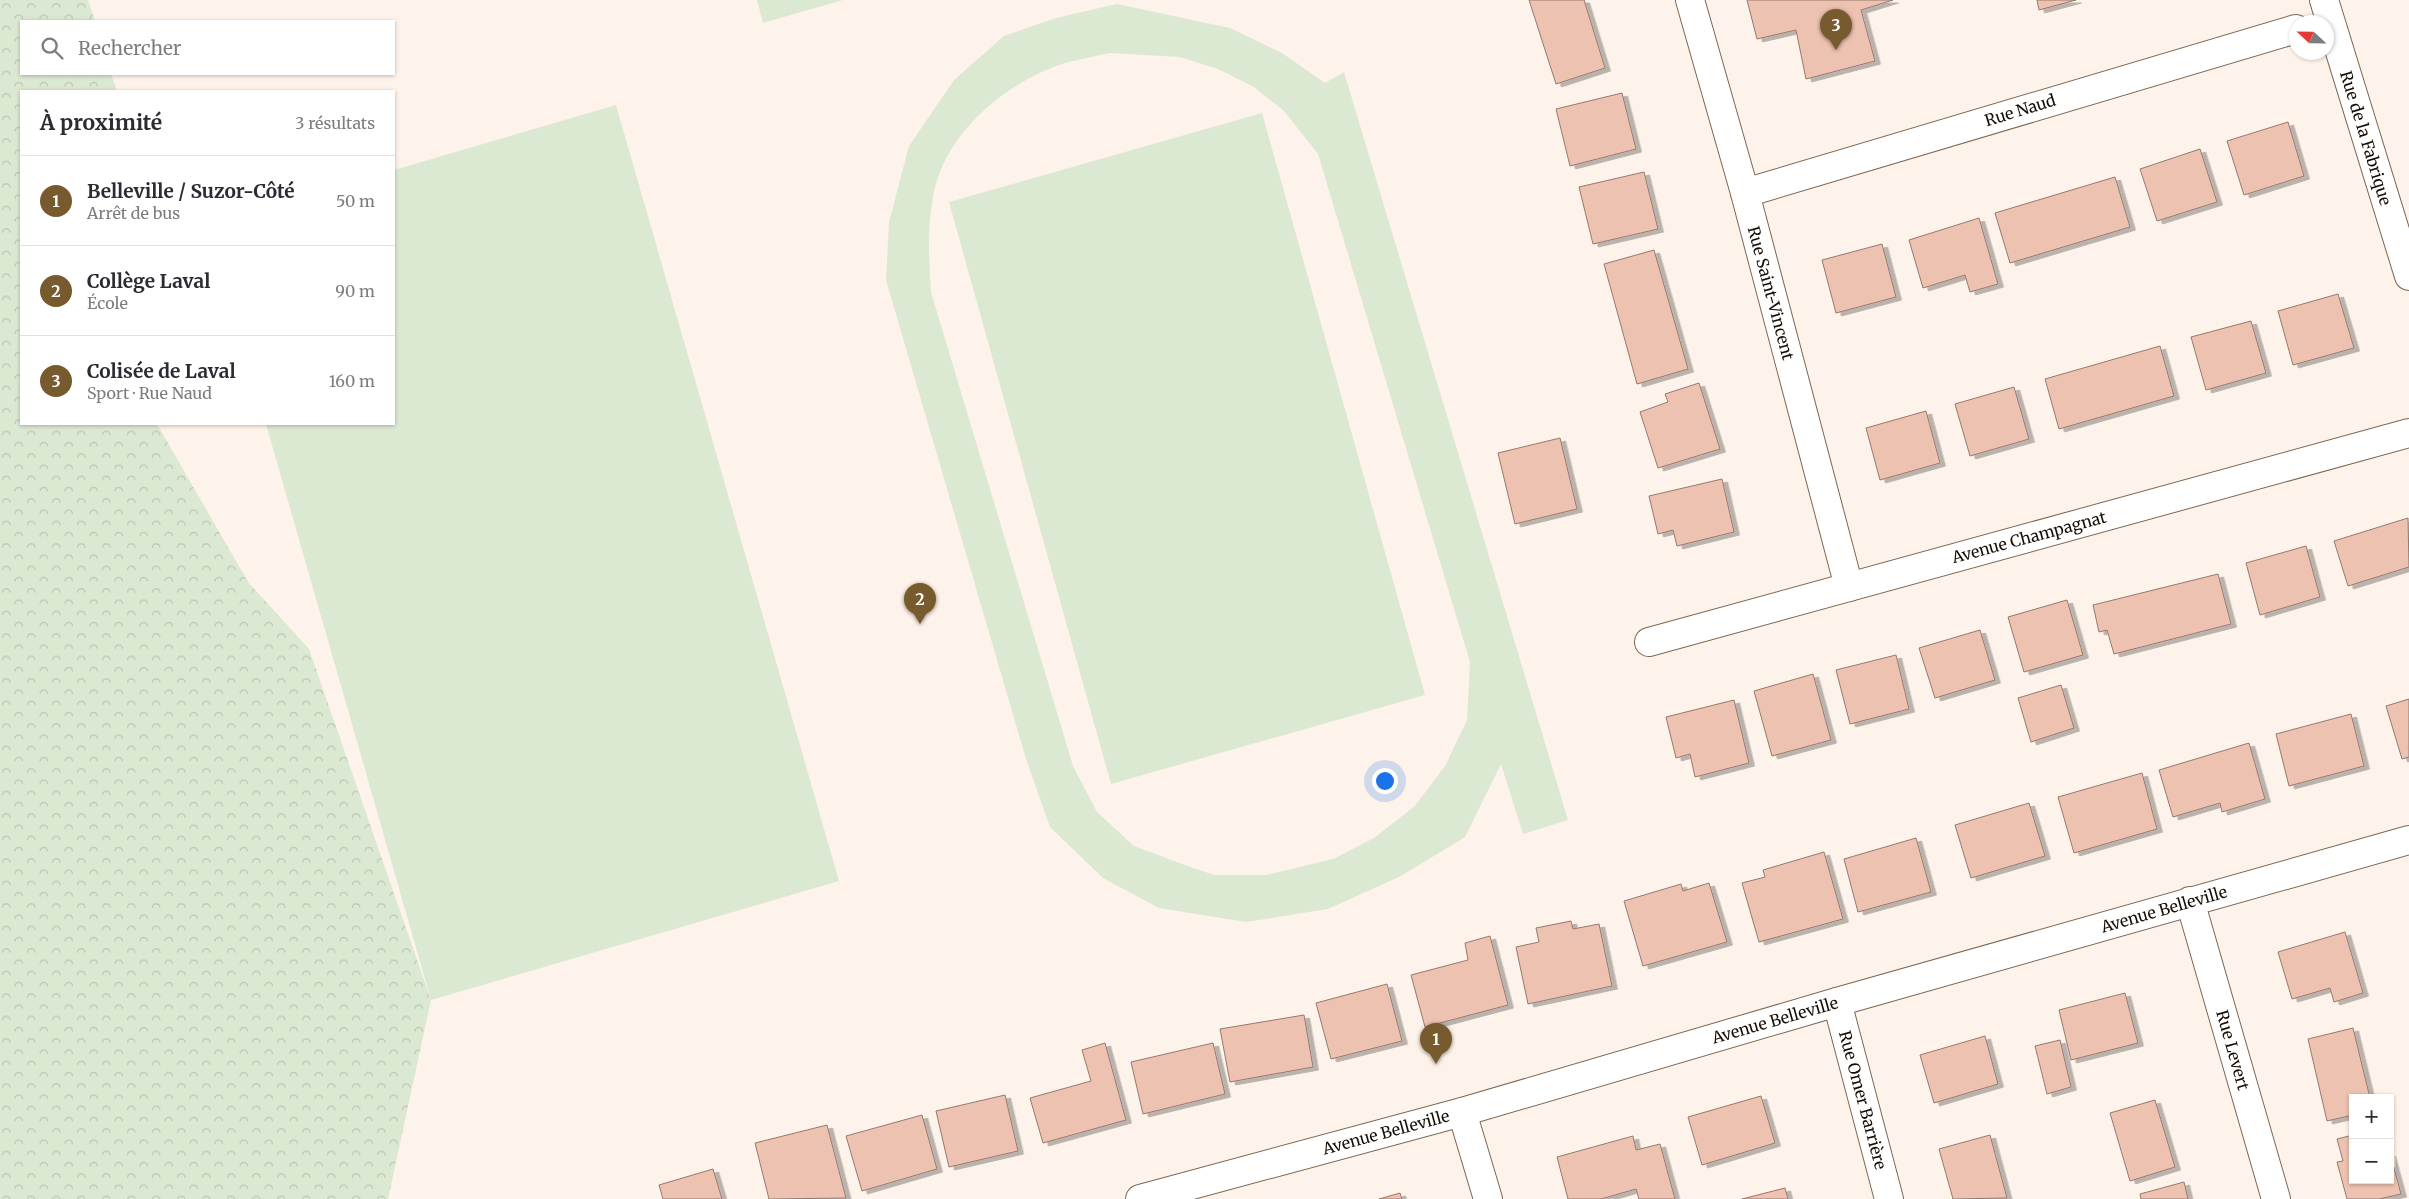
<!DOCTYPE html>
<html lang="fr">
<head>
<meta charset="utf-8">
<style>
  body { margin:0; font-family:Merriweather,serif; background:#f7f7f7; color:#2b2b33 }
  .controls { position:absolute; right:15px; bottom:15px; display:grid; overflow:hidden; border-radius:0px; box-shadow:0 1px 4px #0004 }
  .controls button { width:45px; height:45px; display:grid; place-items:center; padding:0; border:0; border-bottom:1px solid #e1e1e2; background:#fff; color:#2b2b33; font:25px sans-serif }
  .compass { position:absolute; left:2289px; top:15px; width:45px; height:45px; border-radius:50%; background:#fff; box-shadow:0 1px 4px #0004; rotate:292deg }
  .you { position:absolute; left:1384px; top:780px; width:18px; height:18px; margin:-12px; border:4px solid #fff; border-radius:50%; background:#1a73e8; box-shadow:0 0 0 8px #1a73e833 }
  .badge { display:grid; place-items:center; width:32px; height:32px; border-radius:50%; background:#775a2e; color:#fff; font-size:16px; font-weight:700 }
  .pin { position:absolute; translate:-50% -41px; filter:drop-shadow(0 1px 2px #0008) }
  .pin::after { content:''; position:absolute; top:26px; width:18px; height:15px; background:inherit; clip-path:polygon(0 0,100% 0,50% 100%) }
  .list { margin:0; padding:0; list-style:none }
  h2 { display:flex; justify-content:space-between; align-items:center; height:65px; margin:0; padding:0 20px; font-size:21px }
  h2 small { font-size:16px; font-weight:400; color:#7c7c81 }
  .list li { display:grid; grid-template-columns:32px 1fr auto; gap:15px; align-items:center; box-sizing:border-box; height:90px; padding:0 20px; border-top:1px solid #e1e1e2 }
  .list b { display:block; font-size:19px; white-space:nowrap }
  .list p { margin:0; font-size:16px; white-space:nowrap; color:#7c7c81 }
  .list em { font-size:16px; font-style:normal; color:#7c7c81 }
  .icon { flex:none; width:28px; height:28px; fill:none; stroke:currentColor; stroke-width:2; stroke-linecap:round; stroke-linejoin:round }
  .map { position:relative; flex:none; width:2409px; height:1199px; overflow:hidden }
  .search { position:absolute; background:#fff; box-shadow:0 1px 4px #0004; left:20px; top:20px; width:375px; height:55px; display:flex; align-items:center; gap:12px; box-sizing:border-box; padding:0 18px; border-radius:0px; color:#7c7c81; font-size:19px }
  .panel { position:absolute; background:#fff; box-shadow:0 1px 4px #0004; left:20px; top:90px; width:375px; height:335px; border-radius:0px }
  .map>svg:first-child { display:block }
  .forest { fill:url(#forest-crowns) }
  .garden { fill:#dbe8d2; fill-rule:evenodd }
  .building { fill:#edc2b1; stroke:#97786c; filter:url(#shadow) }
  .lines { fill:none; stroke-linecap:round; stroke-linejoin:round }
  .minor-casing { stroke:#7e6752; stroke-width:30 }
  .minor { stroke:#fff; stroke-width:28 }
  .labels { text-anchor:middle; stroke-width:5; stroke-linejoin:round; paint-order:stroke }
  .street-label { font-size:16px; fill:#160e06; stroke:#fff }
</style>
</head>
<body>
<div class="map">
<svg width="2409" height="1199" viewBox="0 0 2409 1199">
  <defs>
    <pattern id="forest-crowns" width="20" height="18" patternUnits="userSpaceOnUse" patternTransform="scale(1.25)"><rect width="20" height="18" fill="#dbe8d2"/><path d="M2 6a3 3 0 1 1 6 0M12 15a3 3 0 1 1 6 0" fill="none" stroke="#bbc6b3"/></pattern>
    <filter id="shadow"><feDropShadow dx="5.5" dy="3" stdDeviation="0" flood-color="#0004"/></filter>
  </defs>
  <rect width="100%" height="100%" fill="#fef3ea"/>
  <path class="forest" d="M 0,0 L 88,0 L 95,21 L 21,21 L 21,74 L 111,74 L 117,91 L 21,91 L 21,424 L 157,424 L 248,582 L 309,649 L 431,1000 L 388,1199 L 0,1199 Z"/>
  <g class="garden">
    <path d="M 757,0 L 843,0 L 763,23 Z"/>
    <path d="M 1117,4 L 1230,28 L 1282,53 L 1325,83 L 1344,72 L 1568,820 L 1523,834 L 1501,764 L 1465,837 L 1401,876 L 1328,909 L 1246,922 L 1159,908 L 1103,878 L 1050,827 L 1026,759 L 886,280 L 889,222 L 909,146 L 954,80 L 1004,36 L 1056,18 ZM 1110,53 L 1180,57 L 1218,69 L 1254,87 L 1284,111 L 1318,154 L 1470,662 L 1467,720 L 1445,766 L 1415,806 L 1374,838 L 1333,859 L 1266,875 L 1214,875 L 1182,864 L 1134,846 L 1097,812 L 1073,766 L 931,292 C 929,260 927,229 933,197 C 944,133 1006,82 1065,63 C 1080,59 1095,56 1110,53 Z"/>
    <path d="M 616,105 L 839,881 L 431,1000 L 266,424 L 394,424 L 394,170 Z"/>
    <path d="M 1262,113 L 1425,695 L 1111,784 L 949,202 Z"/>
  </g>
  <g class="building">
    <path d="M 1529,0 L 1584,0 L 1605,68 L 1556,84 Z"/>
    <path d="M 1747,0 L 1893,0 L 1861,10 L 1875,61 L 1806,79 L 1796,30 L 1757,39 Z"/>
    <path d="M 2037,0 L 2076,0 L 2039,10 Z"/>
    <path d="M 1622,93 L 1636,149 L 1570,166 L 1556,109 Z"/>
    <path d="M 2288,122 L 2304,176 L 2244,195 L 2227,141 Z"/>
    <path d="M 2200,149 L 2217,202 L 2157,221 L 2140,169 Z"/>
    <path d="M 1644,172 L 1658,229 L 1593,244 L 1579,187 Z"/>
    <path d="M 2115,177 L 2130,227 L 2010,263 L 1995,213 Z"/>
    <path d="M 1979,218 L 1998,284 L 1970,292 L 1965,275 L 1923,288 L 1909,240 Z"/>
    <path d="M 1882,244 L 1896,297 L 1836,313 L 1822,260 Z"/>
    <path d="M 1654,250 L 1688,369 L 1637,384 L 1604,264 Z"/>
    <path d="M 2338,294 L 2354,348 L 2293,365 L 2278,311 Z"/>
    <path d="M 2251,321 L 2266,373 L 2206,390 L 2191,337 Z"/>
    <path d="M 2160,346 L 2174,396 L 2059,429 L 2045,379 Z"/>
    <path d="M 1699,383 L 1720,449 L 1658,468 L 1640,412 L 1668,402 L 1665,394 Z"/>
    <path d="M 2014,387 L 2029,439 L 1970,456 L 1955,404 Z"/>
    <path d="M 1926,411 L 1940,463 L 1880,480 L 1866,428 Z"/>
    <path d="M 1560,438 L 1577,509 L 1515,524 L 1498,453 Z"/>
    <path d="M 1722,479 L 1734,532 L 1677,546 L 1673,530 L 1658,534 L 1649,496 Z"/>
    <path d="M 2408,518 L 2409,567 L 2348,586 L 2334,541 Z"/>
    <path d="M 2306,546 L 2320,597 L 2260,615 L 2246,563 Z"/>
    <path d="M 2218,574 L 2231,624 L 2114,654 L 2107,630 L 2099,632 L 2093,605 Z"/>
    <path d="M 2067,600 L 2083,655 L 2024,672 L 2008,617 Z"/>
    <path d="M 1980,630 L 1995,680 L 1935,698 L 1919,648 Z"/>
    <path d="M 1896,655 L 1909,709 L 1850,724 L 1836,670 Z"/>
    <path d="M 1813,674 L 1831,740 L 1772,756 L 1754,691 Z"/>
    <path d="M 2061,685 L 2074,728 L 2031,742 L 2018,698 Z"/>
    <path d="M 2409,699 L 2409,757 L 2402,759 L 2386,706 Z"/>
    <path d="M 1734,700 L 1749,763 L 1695,777 L 1690,754 L 1676,758 L 1666,717 Z"/>
    <path d="M 2351,714 L 2364,766 L 2289,786 L 2276,734 Z"/>
    <path d="M 2249,743 L 2265,799 L 2222,812 L 2220,803 L 2173,817 L 2159,770 Z"/>
    <path d="M 2142,773 L 2157,829 L 2074,853 L 2058,797 Z"/>
    <path d="M 2029,803 L 2045,856 L 1971,878 L 1955,825 Z"/>
    <path d="M 1916,838 L 1931,892 L 1858,912 L 1844,859 Z"/>
    <path d="M 1824,852 L 1843,919 L 1759,942 L 1742,883 L 1765,877 L 1763,870 Z"/>
    <path d="M 1709,883 L 1727,942 L 1643,966 L 1624,901 L 1681,884 L 1683,891 Z"/>
    <path d="M 1571,921 L 1573,929 L 1599,924 L 1612,986 L 1528,1004 L 1516,947 L 1539,942 L 1536,928 Z"/>
    <path d="M 2345,932 L 2363,993 L 2334,1002 L 2330,988 L 2292,999 L 2278,952 Z"/>
    <path d="M 1490,936 L 1508,1005 L 1425,1027 L 1411,975 L 1468,960 L 1465,943 Z"/>
    <path d="M 1387,984 L 1402,1041 L 1331,1059 L 1316,1003 Z"/>
    <path d="M 2125,993 L 2138,1043 L 2071,1060 L 2059,1010 Z"/>
    <path d="M 1304,1015 L 1313,1067 L 1230,1082 L 1220,1029 Z"/>
    <path d="M 2353,1028 L 2370,1098 L 2353,1098 L 2353,1115 L 2327,1121 L 2308,1039 Z"/>
    <path d="M 1985,1036 L 1998,1084 L 1934,1103 L 1920,1055 Z"/>
    <path d="M 2060,1040 L 2071,1087 L 2047,1094 L 2035,1046 Z"/>
    <path d="M 1105,1043 L 1126,1120 L 1043,1143 L 1030,1098 L 1091,1081 L 1082,1050 Z"/>
    <path d="M 1213,1043 L 1225,1094 L 1143,1114 L 1131,1062 Z"/>
    <path d="M 1005,1095 L 1018,1151 L 949,1167 L 936,1111 Z"/>
    <path d="M 1761,1096 L 1775,1143 L 1702,1165 L 1688,1117 Z"/>
    <path d="M 2155,1100 L 2175,1167 L 2130,1181 L 2110,1113 Z"/>
    <path d="M 922,1115 L 937,1169 L 862,1191 L 846,1136 Z"/>
    <path d="M 827,1125 L 846,1198 L 769,1199 L 755,1143 Z"/>
    <path d="M 1990,1135 L 2007,1198 L 1953,1199 L 1939,1149 Z"/>
    <path d="M 2353,1135 L 2353,1180 L 2390,1180 L 2390,1153 L 2401,1194 L 2379,1199 L 2347,1199 L 2337,1162 L 2343,1161 L 2337,1139 Z"/>
    <path d="M 1633,1136 L 1636,1150 L 1660,1144 L 1675,1199 L 1639,1199 L 1636,1189 L 1601,1199 L 1568,1199 L 1557,1157 Z"/>
    <path d="M 713,1169 L 722,1199 L 663,1199 L 659,1185 Z"/>
    <path d="M 2184,1182 L 2188,1199 L 2141,1199 L 2140,1194 Z"/>
    <path d="M 1785,1188 L 1788,1199 L 1742,1199 Z"/>
    <path d="M 1400,1193 L 1402,1199 L 1379,1199 Z"/>
  </g>
  <g class="lines">
    <defs>
      <g id="minor">
        <path d="M 1690,0 L 1745,193 L 1849,587"/>
        <path d="M 2324,0 L 2409,276"/>
        <path d="M 1745,193 L 2296,29"/>
        <path d="M 1649,642 L 2409,433"/>
        <path d="M 2190,901 L 2276,1199"/>
        <path d="M 1837,1002 L 1889,1199"/>
        <path d="M 1462,1112 L 1488,1199"/>
        <path d="M 1140,1199 L 1462,1112 L 1837,1002 L 2409,840"/>
      </g>
    </defs>
    <use href="#minor" class="minor-casing"/>
    <use href="#minor" class="minor"/>
  </g>
  <g class="labels">
    <g class="street-label">
      <text transform="translate(2020 110) rotate(-17)" y="6">Rue Naud</text>
      <text transform="translate(2366 138) rotate(73)" y="6">Rue de la Fabrique</text>
      <text transform="translate(1771 293) rotate(75)" y="6">Rue Saint-Vincent</text>
      <text transform="translate(2029 537) rotate(-15)" y="6">Avenue Champagnat</text>
      <text transform="translate(2164 909) rotate(-16)" y="6">Avenue Belleville</text>
      <text transform="translate(1775 1020) rotate(-16)" y="6">Avenue Belleville</text>
      <text transform="translate(2233 1050) rotate(74)" y="6">Rue Levert</text>
      <text transform="translate(1863 1100) rotate(75)" y="6">Rue Omer Barrière</text>
      <text transform="translate(1386 1132) rotate(-15)" y="6">Avenue Belleville</text>
    </g>
  </g>
</svg>
<div class="controls">
<button>+</button>
<button>−</button>
</div>
<svg class="compass" viewBox="-18 -18 36 36"><path d="M0-13l5 13h-10z" fill="#e53935"/><path d="M0 13l5-13h-10z" fill="#7c7c81"/></svg>
<div class="you"></div>
<div class="pin badge" style="left:1436px;top:1064px">1</div>
<div class="pin badge" style="left:920px;top:624px">2</div>
<div class="pin badge" style="left:1836px;top:50px">3</div>
<div class="search"><svg class="icon" aria-label="search" viewBox="0 0 24 24"><circle cx="10" cy="10" r="6"/><path d="M15 15l6 6"/></svg>Rechercher</div>
<section class="panel">
<h2>À proximité<small>3 résultats</small></h2>
<ul class="list">
<li><span class="badge">1</span><div><b>Belleville / Suzor-Côté</b><p>Arrêt de bus</p></div><em>50 m</em></li>
<li><span class="badge">2</span><div><b>Collège Laval</b><p>École</p></div><em>90 m</em></li>
<li><span class="badge">3</span><div><b>Colisée de Laval</b><p>Sport · Rue Naud</p></div><em>160 m</em></li>
</ul>
</section>
</div>
</body>
</html>
